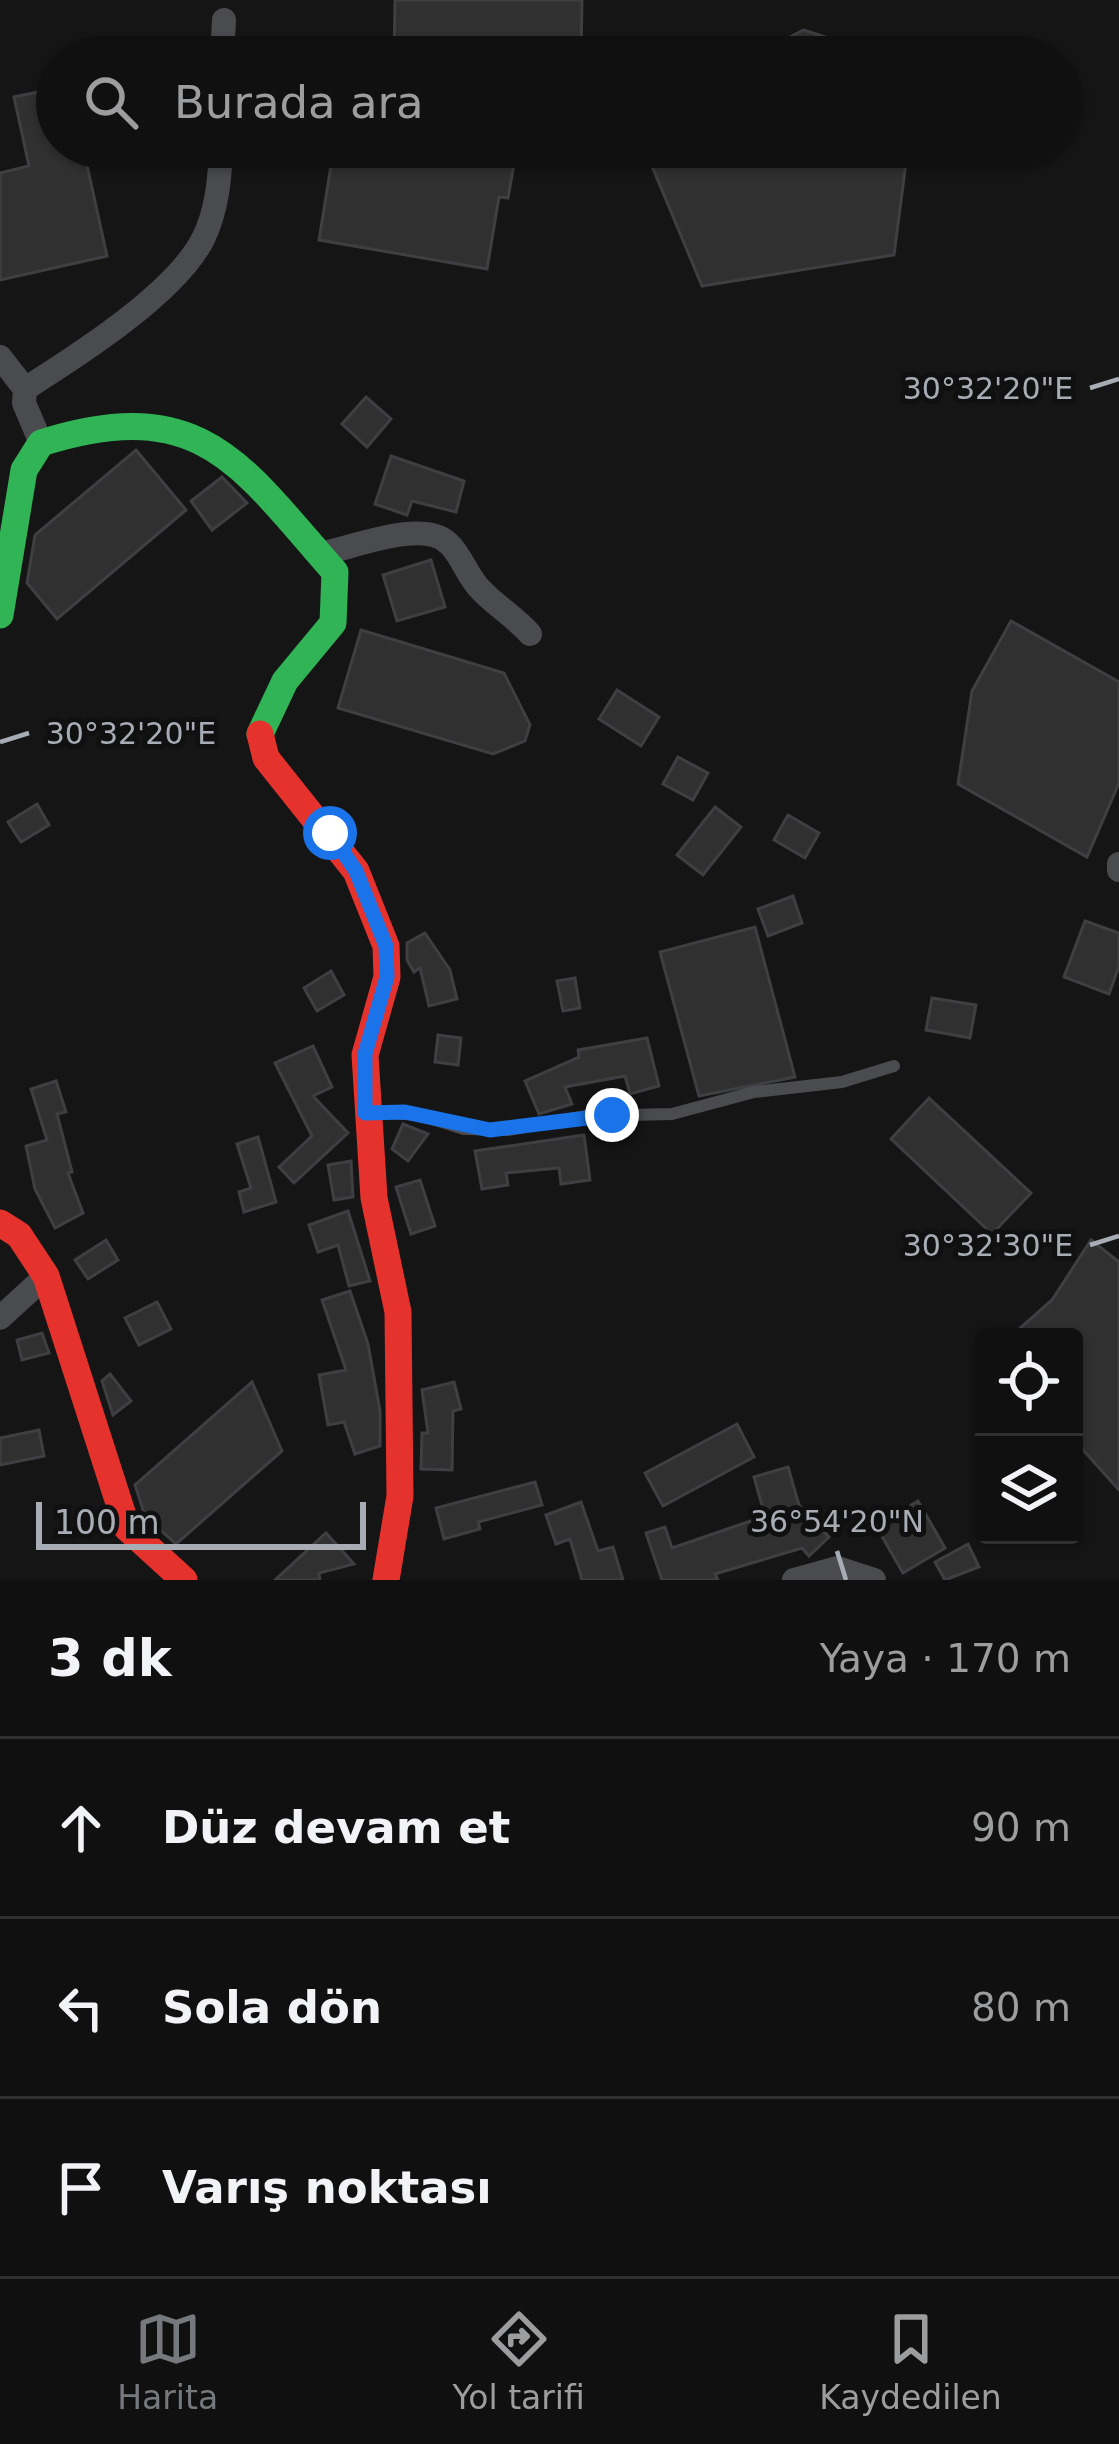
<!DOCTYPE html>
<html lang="tr">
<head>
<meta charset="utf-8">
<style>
  body { margin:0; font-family:"DejaVu Sans",sans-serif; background:#191919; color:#f1f3f6 }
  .controls { position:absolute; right:36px; bottom:36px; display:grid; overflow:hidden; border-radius:12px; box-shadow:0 3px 9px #0004 }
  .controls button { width:108px; height:108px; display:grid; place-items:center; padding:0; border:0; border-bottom:3px solid #303030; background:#101010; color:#f1f3f6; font:60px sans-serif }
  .scale { position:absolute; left:36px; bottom:30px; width:330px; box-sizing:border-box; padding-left:12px; border:6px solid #a8adb5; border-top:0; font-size:33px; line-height:42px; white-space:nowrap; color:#a8adb5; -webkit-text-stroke:9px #101011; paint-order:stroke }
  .stop { position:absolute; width:36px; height:36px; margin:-27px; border:9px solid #1a73e8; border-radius:50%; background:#fff }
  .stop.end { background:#1a73e8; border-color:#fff; box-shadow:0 3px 12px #0008 }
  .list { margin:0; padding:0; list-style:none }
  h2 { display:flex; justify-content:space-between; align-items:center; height:156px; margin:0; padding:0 48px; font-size:51px }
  h2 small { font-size:39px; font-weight:400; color:#9c9d9f }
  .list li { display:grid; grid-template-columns:78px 1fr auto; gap:36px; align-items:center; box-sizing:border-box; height:180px; padding:0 48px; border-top:3px solid #303030 }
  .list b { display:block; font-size:45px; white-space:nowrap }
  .list em { font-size:39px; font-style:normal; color:#9c9d9f }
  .icon { flex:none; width:66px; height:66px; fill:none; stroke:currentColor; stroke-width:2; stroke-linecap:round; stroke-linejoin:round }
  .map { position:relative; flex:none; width:1119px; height:1580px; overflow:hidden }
  .search { position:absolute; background:#101010; box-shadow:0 3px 9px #0004; left:36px; right:36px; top:36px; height:132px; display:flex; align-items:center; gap:30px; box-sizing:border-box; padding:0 42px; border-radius:66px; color:#9c9d9f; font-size:45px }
  .sheet { height:696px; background:#101010 }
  nav { display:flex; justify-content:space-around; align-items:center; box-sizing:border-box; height:168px; border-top:3px solid #303030; background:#101010; font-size:33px; color:#9c9d9f }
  nav a { display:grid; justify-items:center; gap:6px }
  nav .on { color:#75787d }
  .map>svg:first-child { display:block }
  .building { fill:#303031; stroke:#3e3f42; stroke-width:3 }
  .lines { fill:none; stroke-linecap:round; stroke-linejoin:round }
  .lane { stroke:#4a4b4e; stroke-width:12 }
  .street { stroke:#4a4b4e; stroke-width:24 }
  .fast { stroke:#30b455; stroke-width:27 }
  .jam { stroke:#e5322d; stroke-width:27 }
  .route { stroke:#1a73e8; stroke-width:15 }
  .ticks { fill:none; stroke:#a8adb5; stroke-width:4.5 }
  .ticks-label { font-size:30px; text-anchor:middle; fill:#a8adb5; stroke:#101011; stroke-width:10; stroke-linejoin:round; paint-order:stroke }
</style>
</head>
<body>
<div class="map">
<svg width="1119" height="1580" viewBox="0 0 1119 1580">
  <rect width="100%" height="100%" fill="#151516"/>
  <g class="building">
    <path d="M 395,0 L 582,0 L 581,57 L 394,57 Z"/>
    <path d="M 803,30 L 877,53 L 876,57 L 753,57 Z"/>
    <path d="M 57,88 L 57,147 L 83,147 L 107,256 L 0,280 L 0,173 L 29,166 L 14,97 Z"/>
    <path d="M 334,147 L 517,147 L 508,198 L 499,197 L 487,269 L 319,240 Z"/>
    <path d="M 644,147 L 908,147 L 894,255 L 702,286 Z"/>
    <path d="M 366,397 L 391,419 L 367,447 L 342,424 Z"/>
    <path d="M 136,450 L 186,510 L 57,619 L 27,583 L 35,535 Z"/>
    <path d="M 391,456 L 464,481 L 456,512 L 412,501 L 407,515 L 375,504 Z"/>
    <path d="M 222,477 L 247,503 L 212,530 L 191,501 Z"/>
    <path d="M 431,560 L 445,607 L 397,621 L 383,575 Z"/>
    <path d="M 1011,621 L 1119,682 L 1119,783 L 1087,857 L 958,784 L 972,691 Z"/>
    <path d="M 361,630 L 504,673 L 530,725 L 525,741 L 493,754 L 338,708 Z"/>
    <path d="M 617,690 L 659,717 L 641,746 L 599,719 Z"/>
    <path d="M 678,757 L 708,773 L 693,800 L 663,784 Z"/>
    <path d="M 37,804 L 49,825 L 21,842 L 8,822 Z"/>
    <path d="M 715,807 L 741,827 L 703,875 L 677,855 Z"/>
    <path d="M 788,815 L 819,833 L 805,858 L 774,840 Z"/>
    <path d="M 793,896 L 802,923 L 768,936 L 758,909 Z"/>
    <path d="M 1085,921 L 1119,933 L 1119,966 L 1109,994 L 1064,977 Z"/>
    <path d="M 755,927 L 795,1077 L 699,1096 L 660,952 Z"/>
    <path d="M 425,933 L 450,970 L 457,999 L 429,1006 L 420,968 L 414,972 L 407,960 L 407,943 Z"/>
    <path d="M 331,971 L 344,995 L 317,1011 L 304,988 Z"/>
    <path d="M 575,978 L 580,1008 L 563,1011 L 557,981 Z"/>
    <path d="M 932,998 L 976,1005 L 970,1038 L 926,1030 Z"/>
    <path d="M 438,1035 L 461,1038 L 458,1065 L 435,1062 Z"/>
    <path d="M 647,1038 L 659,1086 L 630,1094 L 625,1076 L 565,1087 L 572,1104 L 539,1114 L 525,1081 L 579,1057 L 578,1050 Z"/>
    <path d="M 313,1046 L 332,1087 L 313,1096 L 348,1133 L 294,1183 L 279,1167 L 312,1136 L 275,1063 Z"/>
    <path d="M 56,1081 L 66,1112 L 57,1114 L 72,1172 L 68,1173 L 83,1213 L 55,1228 L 35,1189 L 26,1146 L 47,1140 L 31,1089 Z"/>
    <path d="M 929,1098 L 1031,1193 L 992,1234 L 891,1139 Z"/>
    <path d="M 403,1124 L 428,1134 L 408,1161 L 392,1149 Z"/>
    <path d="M 584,1135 L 590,1180 L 561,1184 L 559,1168 L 506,1173 L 508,1185 L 482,1189 L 475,1151 Z"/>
    <path d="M 258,1137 L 276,1202 L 244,1212 L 239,1192 L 251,1188 L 237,1144 Z"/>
    <path d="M 351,1161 L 353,1197 L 334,1200 L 328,1165 Z"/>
    <path d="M 420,1180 L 435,1226 L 411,1234 L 396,1187 Z"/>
    <path d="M 348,1211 L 370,1281 L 349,1286 L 338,1245 L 318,1252 L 309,1225 Z"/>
    <path d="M 106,1240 L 118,1260 L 88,1279 L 75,1260 Z"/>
    <path d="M 1091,1240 L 1119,1262 L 1119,1490 L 1074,1440 L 1074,1337 L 1010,1337 L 1052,1300 Z"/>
    <path d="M 350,1291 L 368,1344 L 380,1411 L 380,1446 L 355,1454 L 344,1422 L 328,1425 L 319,1375 L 346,1370 L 322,1300 Z"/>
    <path d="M 157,1302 L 171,1329 L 139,1345 L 125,1318 Z"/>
    <path d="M 42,1333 L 49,1353 L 22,1360 L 17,1340 Z"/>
    <path d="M 110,1374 L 131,1401 L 113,1415 L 102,1381 Z"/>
    <path d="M 252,1382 L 282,1451 L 176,1544 L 145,1516 L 135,1485 Z"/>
    <path d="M 454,1382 L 461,1409 L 453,1411 L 452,1470 L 421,1469 L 422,1433 L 428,1433 L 422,1390 Z"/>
    <path d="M 737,1424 L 754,1457 L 663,1506 L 645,1473 Z"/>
    <path d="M 39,1430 L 44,1456 L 0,1465 L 0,1438 Z"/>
    <path d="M 788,1467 L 799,1505 L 829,1537 L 809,1556 L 802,1548 L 715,1574 L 718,1580 L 662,1580 L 646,1533 L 665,1527 L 672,1548 L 765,1516 L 754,1477 Z"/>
    <path d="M 535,1482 L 542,1505 L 478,1522 L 480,1529 L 444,1539 L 436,1508 Z"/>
    <path d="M 918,1501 L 945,1548 L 903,1573 L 876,1526 Z"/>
    <path d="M 581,1502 L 598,1551 L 613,1547 L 623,1580 L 582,1580 L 570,1539 L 556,1544 L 546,1515 Z"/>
    <path d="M 326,1533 L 354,1564 L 319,1573 L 320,1580 L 275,1580 Z"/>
    <path d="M 968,1544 L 979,1567 L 945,1580 L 935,1562 Z"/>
  </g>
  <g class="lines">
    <path class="lane" d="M 373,1112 L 420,1115 L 464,1129 L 508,1130 L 587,1116 L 672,1114 L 754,1092 L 842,1082 L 894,1066"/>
    <g class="street">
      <path d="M 222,57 L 224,20"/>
      <path d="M 0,357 L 25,389 L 24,403 L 41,443"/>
      <path d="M 25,389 C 77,356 175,294 203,239 C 217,211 220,178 221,147"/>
      <path d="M 319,554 C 350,549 422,518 448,543 C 462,555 467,577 481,590 C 496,606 515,617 530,634"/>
      <path d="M 1119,864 L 1119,870"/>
      <path d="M 0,1318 L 46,1276"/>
      <path d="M 794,1580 L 837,1568 L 874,1580"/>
    </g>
    <path class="fast" d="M 0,615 L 24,470 L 41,443 C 202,392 241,466 335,572 L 333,623 L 285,681 L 260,734"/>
    <g class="jam">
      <path d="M 260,734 L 266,758 L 356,871 L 386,946 L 387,977 L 365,1055 L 374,1198 L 398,1312 L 400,1496 L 386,1580"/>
      <path d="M 0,1223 L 19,1235 L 46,1276 L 127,1528 L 184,1580"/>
    </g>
  </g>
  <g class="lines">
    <path class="route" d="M 330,833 L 356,871 L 386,946 L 387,977 L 365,1054 L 365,1113 L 405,1112 L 490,1130 L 612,1115"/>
  </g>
  <path class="ticks" d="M 1090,388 L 1119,379M 0,742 L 29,733M 1090,1245 L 1119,1236M 837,1551 L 846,1580"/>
  <g class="ticks-label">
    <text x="988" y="399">30°32'20"E</text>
    <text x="131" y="744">30°32'20"E</text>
    <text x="988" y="1256">30°32'30"E</text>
    <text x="837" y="1532">36°54'20"N</text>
  </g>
</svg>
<div class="controls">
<button><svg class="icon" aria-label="locate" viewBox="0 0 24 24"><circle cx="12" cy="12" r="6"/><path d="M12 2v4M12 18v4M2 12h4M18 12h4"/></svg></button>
<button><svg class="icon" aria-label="layers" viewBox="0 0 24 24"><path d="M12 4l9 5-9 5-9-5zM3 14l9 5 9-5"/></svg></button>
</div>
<div class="scale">100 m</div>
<div class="stop" style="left:330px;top:833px"></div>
<div class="stop end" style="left:612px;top:1115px"></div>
<div class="search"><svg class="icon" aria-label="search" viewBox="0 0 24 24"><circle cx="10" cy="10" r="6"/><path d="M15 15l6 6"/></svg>Burada ara</div>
</div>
<section class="sheet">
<h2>3 dk<small>Yaya · 170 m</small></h2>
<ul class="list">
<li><svg class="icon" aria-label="ahead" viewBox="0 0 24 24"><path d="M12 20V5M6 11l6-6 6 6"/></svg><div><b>Düz devam et</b></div><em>90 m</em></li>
<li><svg class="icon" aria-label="left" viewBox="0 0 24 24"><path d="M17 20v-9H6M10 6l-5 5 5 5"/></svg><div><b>Sola dön</b></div><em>80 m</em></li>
<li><svg class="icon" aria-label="arrive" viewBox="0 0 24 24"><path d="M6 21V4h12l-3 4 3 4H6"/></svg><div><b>Varış noktası</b></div></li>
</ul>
</section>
<nav>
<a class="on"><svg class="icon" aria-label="map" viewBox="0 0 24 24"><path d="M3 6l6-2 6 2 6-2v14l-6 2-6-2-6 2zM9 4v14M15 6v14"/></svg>Harita</a>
<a><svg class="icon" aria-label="directions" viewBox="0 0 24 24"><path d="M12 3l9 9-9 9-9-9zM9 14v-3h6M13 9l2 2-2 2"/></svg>Yol tarifi</a>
<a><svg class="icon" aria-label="saved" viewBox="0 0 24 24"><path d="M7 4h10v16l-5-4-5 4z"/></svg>Kaydedilen</a>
</nav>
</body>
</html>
